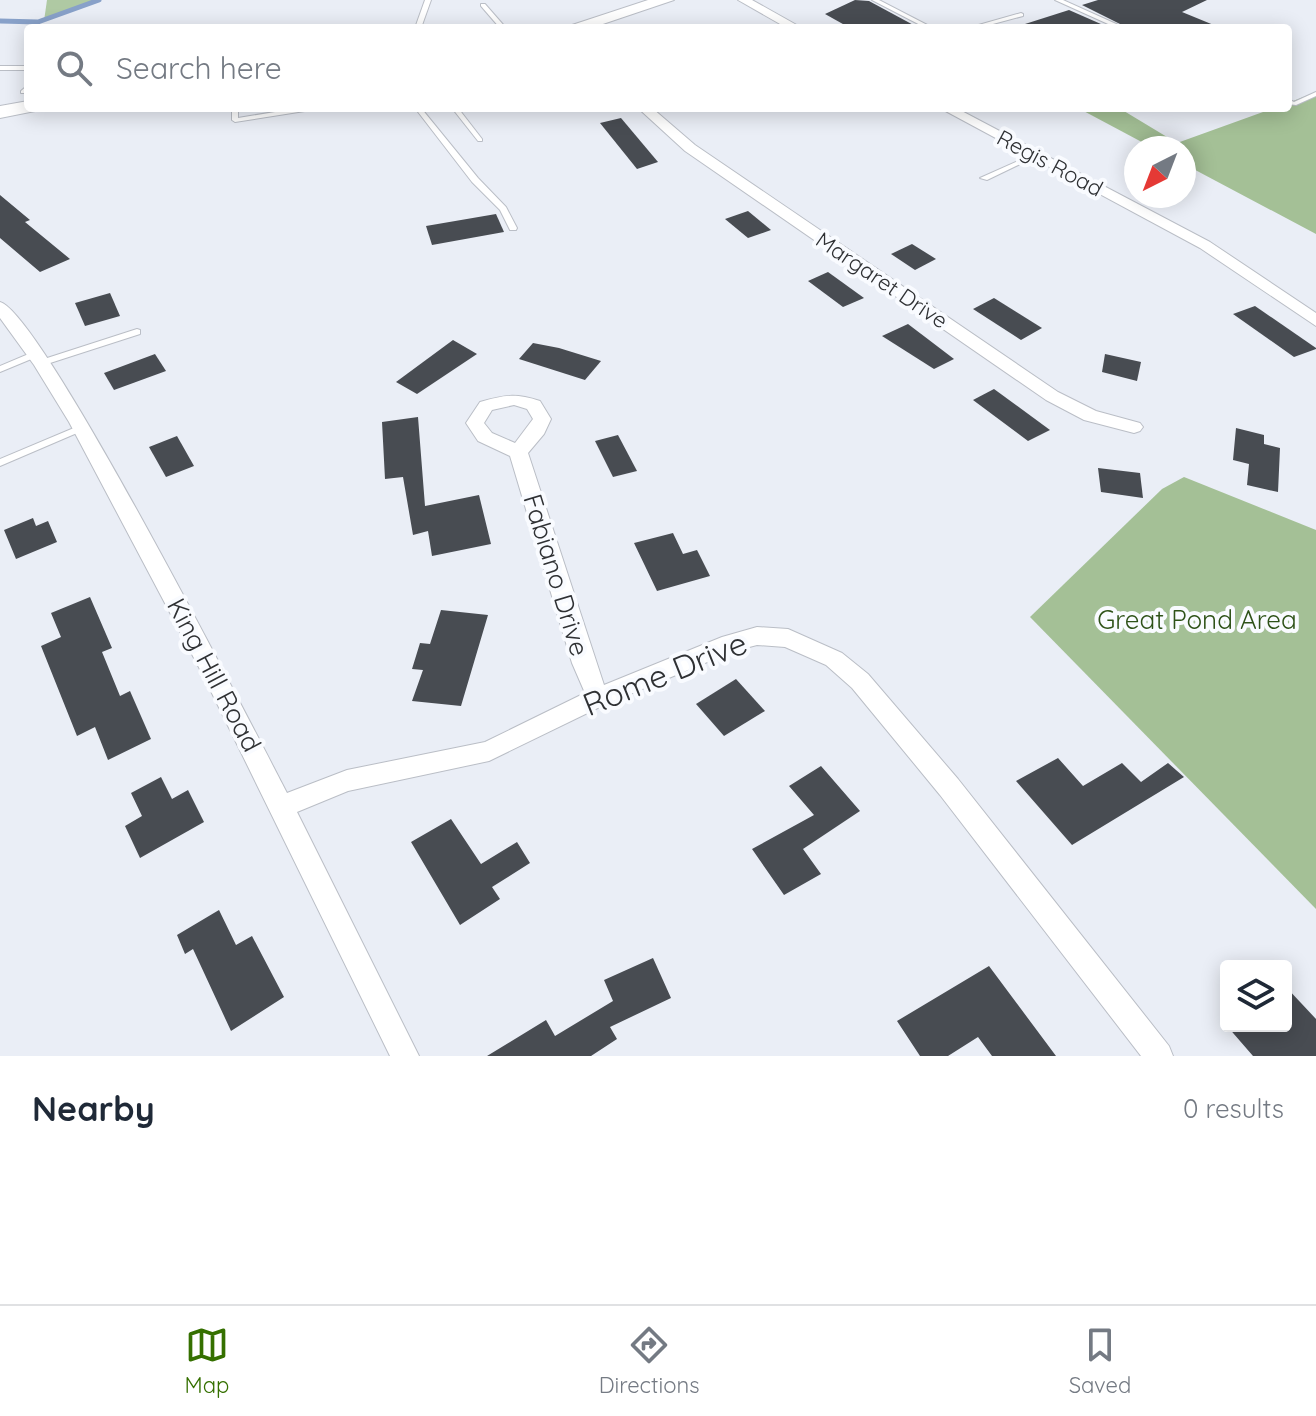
<!DOCTYPE html>
<html lang="en">
<head>
<meta charset="utf-8">
<style>
  body { margin:0; font-family:Quicksand,sans-serif; background:#f6f6f7; color:#1f2937 }
  .controls { position:absolute; right:24px; bottom:24px; display:grid; overflow:hidden; border-radius:8px; box-shadow:0 4px 20px #0003 }
  .controls button { width:72px; height:72px; display:grid; place-items:center; padding:0; border:0; border-bottom:2px solid #e0e1e3; background:#fff; color:#1f2937; font:40px sans-serif }
  .compass { position:absolute; left:1124px; top:136px; width:72px; height:72px; border-radius:50%; background:#fff; box-shadow:0 4px 20px #0003; rotate:222deg }
  .list { margin:0; padding:0; list-style:none }
  h2 { display:flex; justify-content:space-between; align-items:center; height:104px; margin:0; padding:0 32px; font-size:34px }
  h2 small { font-size:26px; font-weight:400; color:#747a83 }
  .icon { flex:none; width:44px; height:44px; fill:none; stroke:currentColor; stroke-width:2; stroke-linecap:round; stroke-linejoin:round }
  .map { position:relative; flex:none; width:1316px; height:1056px; overflow:hidden }
  .search { position:absolute; background:#fff; box-shadow:0 4px 20px #0003; left:24px; right:24px; top:24px; height:88px; display:flex; align-items:center; gap:20px; box-sizing:border-box; padding:0 28px; border-radius:8px; color:#747a83; font-size:30px }
  .sheet { height:248px; background:#fff }
  nav { display:flex; justify-content:space-around; align-items:center; box-sizing:border-box; height:112px; border-top:2px solid #e0e1e3; background:#fff; font-size:22px; color:#747a83 }
  nav a { display:grid; justify-items:center; gap:4px }
  nav .on { color:#357000 }
  .map>svg:first-child { display:block }
  .green { fill:#afc9a3 }
  .forest { fill:#a4c096 }
  .lines { fill:none; stroke-linecap:round; stroke-linejoin:round }
  .stream { stroke:#88a1c9; stroke-width:5 }
  .building { fill:#484c52 }
  .lane-casing { stroke:#babec6; stroke-width:2 }
  .street-casing { stroke:#babec6; stroke-width:2 }
  .secondary-casing { stroke:#babec6; stroke-width:2 }
  .lane { fill:#fff; fill-rule:evenodd }
  .street { fill:#fff; fill-rule:evenodd }
  .secondary { fill:#fff; fill-rule:evenodd }
  .labels { text-anchor:middle; stroke-width:8; stroke-linejoin:round; paint-order:stroke }
  .far-street-label { font-size:22px; fill:#2f3134; stroke:#f9fbff }
  .street-label { font-size:26px; fill:#2f3134; stroke:#f9fbff }
  .park-label { font-size:26px; fill:#2e5218; stroke:#f9fbff }
  .near-street-label { font-size:32px; fill:#2f3134; stroke:#f9fbff }
</style>
</head>
<body>
<div class="map">
<svg width="1316" height="1056" viewBox="0 0 1316 1056">
  <rect width="100%" height="100%" fill="#eaeef6"/>
  <path class="green" d="M 47,0 L 100,0 L 44,21 Z"/>
  <g class="forest">
    <path d="M 1316,92 L 1316,234 L 1184,164 L 1184,148 L 1153,148 L 1078,108 L 1119,108 L 1177,143 L 1274,108 L 1288,108 L 1288,103 Z"/>
    <path d="M 1184,477 L 1316,530 L 1316,909 L 1030,617 L 1162,489 Z"/>
  </g>
  <g class="lines">
    <path class="stream" d="M 0,21 L 38,22 L 99,0"/>
  </g>
  <g class="building">
    <path d="M 855,0 L 869,1 L 919,28 L 850,28 L 825,14 Z"/>
    <path d="M 1098,0 L 1207,0 L 1182,12 L 1221,28 L 1128,28 L 1082,5 Z"/>
    <path d="M 1069,10 L 1110,28 L 1025,28 L 1025,24 Z"/>
    <path d="M 621,118 L 658,162 L 637,169 L 600,123 Z"/>
    <path d="M 0,195 L 30,220 L 25,222 L 70,259 L 40,272 L 0,238 Z"/>
    <path d="M 748,211 L 771,230 L 748,238 L 725,219 Z"/>
    <path d="M 496,214 L 504,232 L 432,245 L 426,226 Z"/>
    <path d="M 912,244 L 936,259 L 915,270 L 891,254 Z"/>
    <path d="M 828,272 L 864,298 L 843,307 L 808,281 Z"/>
    <path d="M 110,293 L 120,316 L 85,326 L 75,303 Z"/>
    <path d="M 994,298 L 1042,328 L 1021,340 L 973,309 Z"/>
    <path d="M 1255,306 L 1316,348 L 1316,349 L 1294,357 L 1233,314 Z"/>
    <path d="M 908,324 L 933,343 L 954,359 L 934,369 L 882,336 Z"/>
    <path d="M 453,340 L 477,354 L 417,394 L 396,382 Z"/>
    <path d="M 533,343 L 559,348 L 601,361 L 585,380 L 519,359 Z"/>
    <path d="M 155,354 L 166,371 L 114,390 L 104,373 Z"/>
    <path d="M 1105,354 L 1141,362 L 1137,381 L 1102,372 Z"/>
    <path d="M 994,389 L 1050,430 L 1028,441 L 973,400 Z"/>
    <path d="M 418,417 L 425,506 L 479,495 L 491,544 L 432,556 L 428,531 L 413,535 L 403,477 L 385,479 L 382,422 Z"/>
    <path d="M 1236,428 L 1264,435 L 1264,444 L 1280,448 L 1278,492 L 1247,485 L 1249,464 L 1233,460 Z"/>
    <path d="M 618,435 L 637,471 L 613,477 L 595,441 Z"/>
    <path d="M 177,436 L 194,466 L 166,477 L 149,447 Z"/>
    <path d="M 1098,468 L 1140,473 L 1143,498 L 1101,492 Z"/>
    <path d="M 33,518 L 36,526 L 48,521 L 57,542 L 16,559 L 4,530 Z"/>
    <path d="M 673,533 L 683,554 L 697,550 L 710,576 L 657,591 L 634,543 Z"/>
    <path d="M 90,597 L 112,648 L 102,652 L 120,696 L 130,691 L 151,739 L 108,760 L 95,727 L 77,736 L 41,646 L 61,637 L 51,613 Z"/>
    <path d="M 441,610 L 488,615 L 461,706 L 412,701 L 423,670 L 412,669 L 420,643 L 430,644 Z"/>
    <path d="M 736,679 L 765,711 L 724,736 L 696,704 Z"/>
    <path d="M 1058,758 L 1083,786 L 1122,763 L 1141,782 L 1168,763 L 1184,777 L 1072,845 L 1016,781 Z"/>
    <path d="M 821,766 L 860,811 L 803,849 L 821,874 L 784,895 L 752,849 L 814,815 L 789,786 Z"/>
    <path d="M 161,777 L 172,799 L 188,790 L 204,822 L 140,858 L 125,826 L 142,816 L 131,793 Z"/>
    <path d="M 451,819 L 481,864 L 517,842 L 530,863 L 492,887 L 500,899 L 460,925 L 411,842 Z"/>
    <path d="M 219,910 L 236,945 L 252,936 L 284,997 L 231,1031 L 193,949 L 185,954 L 177,935 Z"/>
    <path d="M 653,958 L 671,998 L 610,1027 L 617,1039 L 591,1056 L 487,1056 L 546,1020 L 555,1036 L 613,1001 L 604,980 Z"/>
    <path d="M 989,966 L 1056,1056 L 992,1056 L 978,1037 L 948,1056 L 920,1056 L 897,1021 Z"/>
    <path d="M 1286,987 L 1316,1019 L 1316,1056 L 1253,1056 L 1227,1026 L 1286,1026 Z"/>
  </g>
  <g class="lines">
    <defs>
      <g id="lane">
        <path d="M 425,0 L 431,0 L 421,28 L 415,28 Z"/>
        <path d="M 872,0 L 879,0 L 933,28 L 926,28 Z"/>
        <path d="M 1055,0 L 1063,0 L 1125,28 L 1117,28 Z"/>
        <path d="M 481,4 L 485,4 L 506,28 L 500,28 L 481,6 Z"/>
        <path d="M 1021,13 L 1023,14 L 1023,16 L 978,28 L 968,28 Z"/>
        <rect x="0" y="66" width="28" height="4"/>
        <path d="M 28,85 L 28,91 L 25,93 L 21,93 L 21,91 Z"/>
        <path d="M 1316,92 L 1316,96 L 1296,105 L 1288,104 L 1288,99 L 1294,102 Z"/>
        <path d="M 232,108 L 238,108 L 238,118 L 299,108 L 314,108 L 311,110 L 235,122 L 232,120 Z"/>
        <path d="M 415,108 L 421,108 L 478,178 L 506,207 L 517,228 L 516,230 L 510,230 L 500,210 L 472,182 Z"/>
        <path d="M 452,108 L 458,108 L 482,139 L 482,141 L 478,141 Z"/>
        <path d="M 1034,154 L 1039,155 L 987,180 L 980,178 Z"/>
        <path d="M 137,329 L 140,330 L 140,334 L 47,364 L 44,365 L 40,362 L 41,360 Z"/>
        <path d="M 38,350 L 41,351 L 42,353 L 41,355 L 0,372 L 0,366 Z"/>
        <path d="M 81,425 L 84,426 L 86,428 L 84,430 L 0,466 L 0,459 Z"/>
      </g>
      <g id="street">
        <path d="M 738,0 L 752,0 L 802,28 L 787,28 Z"/>
        <path d="M 638,108 L 652,108 L 695,145 L 1058,392 L 1096,411 L 1140,423 L 1143,427 L 1140,431 L 1134,433 L 1084,420 L 1046,400 L 685,151 Z"/>
        <path d="M 940,108 L 956,108 L 1210,242 L 1316,313 L 1316,326 L 1200,248 Z"/>
        <path d="M 0,302 C 42,313 254,730 287,793 L 347,770 L 485,742 L 585,693 L 572,663 L 510,456 L 478,441 L 466,423 L 480,402 C 505,395 515,393 540,401 L 551,419 L 544,434 L 528,453 L 604,685 L 722,637 L 757,627 L 788,629 L 842,653 L 868,674 L 958,779 L 1169,1046 L 1173,1056 L 1141,1056 L 940,795 L 852,688 L 826,665 L 785,647 L 757,645 L 734,651 L 606,704 L 489,761 L 348,791 L 297,812 L 419,1056 L 390,1056 L 204,677 L 69,422 L 34,365 L 0,318 ZM 514,405 L 527,409 L 533,419 L 515,443 L 492,433 L 484,423 L 492,410 Z"/>
      </g>
      <g id="secondary">
        <path d="M 648,0 L 674,0 L 591,28 L 563,28 Z"/>
        <path d="M 28,101 L 28,108 L 37,108 L 35,111 L 0,118 L 0,106 Z"/>
      </g>
    </defs>
    <use href="#lane" class="lane-casing"/>
    <use href="#street" class="street-casing"/>
    <use href="#secondary" class="secondary-casing"/>
    <use href="#lane" class="lane"/>
    <use href="#street" class="street"/>
    <use href="#secondary" class="secondary"/>
  </g>
  <g class="labels">
    <g class="far-street-label">
      <text transform="translate(1050 163) rotate(28)" y="8">Regis Road</text>
      <text transform="translate(882 280) rotate(34)" y="8">Margaret Drive</text>
    </g>
    <g class="street-label">
      <text transform="translate(556 575) rotate(73)" y="9">Fabiano Drive</text>
      <text transform="translate(214 675) rotate(62)" y="9">King Hill Road</text>
    </g>
    <g class="park-label">
      <text x="1197" y="629">Great Pond Area</text>
    </g>
    <g class="near-street-label">
      <text transform="translate(665 674) rotate(-22)" y="11">Rome Drive</text>
    </g>
  </g>
</svg>
<div class="controls">
<button><svg class="icon" aria-label="layers" viewBox="0 0 24 24"><path d="M12 4l9 5-9 5-9-5zM3 14l9 5 9-5"/></svg></button>
</div>
<svg class="compass" viewBox="-18 -18 36 36"><path d="M0-13l5 13h-10z" fill="#e53935"/><path d="M0 13l5-13h-10z" fill="#747a83"/></svg>
<div class="search"><svg class="icon" aria-label="search" viewBox="0 0 24 24"><circle cx="10" cy="10" r="6"/><path d="M15 15l6 6"/></svg>Search here</div>
</div>
<section class="sheet">
<h2>Nearby<small>0 results</small></h2>
<ul class="list">
</ul>
</section>
<nav>
<a class="on"><svg class="icon" aria-label="map" viewBox="0 0 24 24"><path d="M3 6l6-2 6 2 6-2v14l-6 2-6-2-6 2zM9 4v14M15 6v14"/></svg>Map</a>
<a><svg class="icon" aria-label="directions" viewBox="0 0 24 24"><path d="M12 3l9 9-9 9-9-9zM9 14v-3h6M13 9l2 2-2 2"/></svg>Directions</a>
<a><svg class="icon" aria-label="saved" viewBox="0 0 24 24"><path d="M7 4h10v16l-5-4-5 4z"/></svg>Saved</a>
</nav>
</body>
</html>
